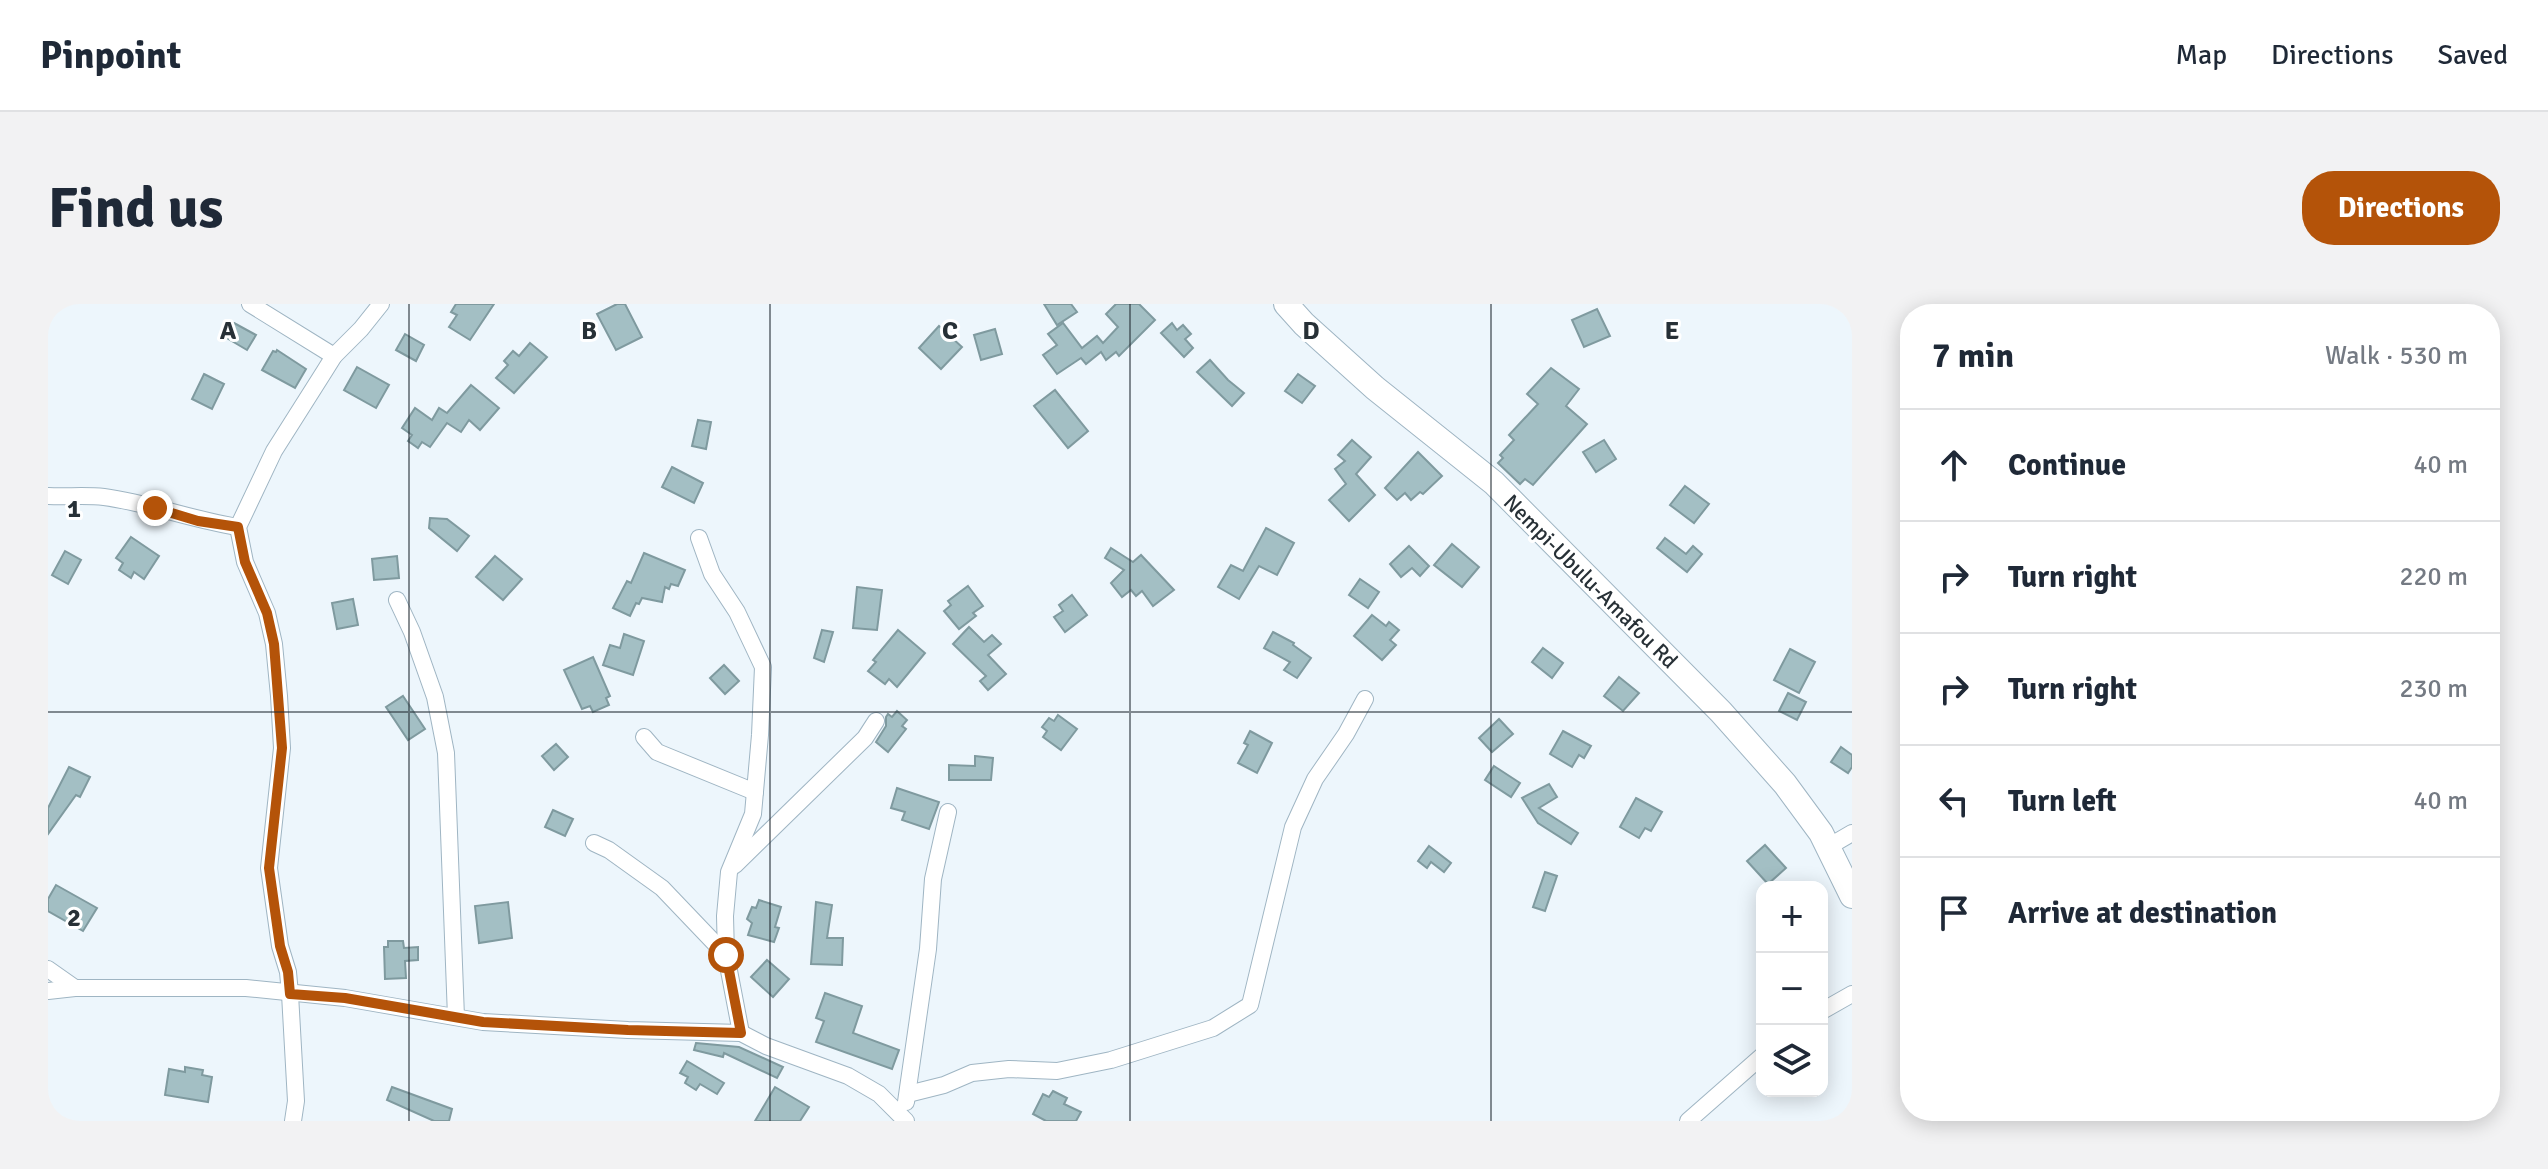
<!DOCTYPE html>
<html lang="en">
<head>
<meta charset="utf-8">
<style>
  body { margin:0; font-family:Signika,sans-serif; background:#f2f2f3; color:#1f2937 }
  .controls { position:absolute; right:24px; bottom:24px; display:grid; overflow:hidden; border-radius:16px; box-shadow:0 4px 20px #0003 }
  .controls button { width:72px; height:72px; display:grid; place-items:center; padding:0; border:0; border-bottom:2px solid #e0e1e3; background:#fff; color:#1f2937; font:40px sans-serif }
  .stop { position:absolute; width:24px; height:24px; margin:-18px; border:6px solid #b45309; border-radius:50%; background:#fff }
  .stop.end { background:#b45309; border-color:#fff; box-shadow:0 2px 8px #0008 }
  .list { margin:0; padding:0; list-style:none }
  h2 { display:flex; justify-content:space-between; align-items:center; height:104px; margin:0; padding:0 32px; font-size:34px }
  h2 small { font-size:26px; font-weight:400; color:#747a83 }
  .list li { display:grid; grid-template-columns:52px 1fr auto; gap:24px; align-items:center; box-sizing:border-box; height:112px; padding:0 32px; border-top:2px solid #e0e1e3 }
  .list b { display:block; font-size:30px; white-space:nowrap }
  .list em { font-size:26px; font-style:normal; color:#747a83 }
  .icon { flex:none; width:44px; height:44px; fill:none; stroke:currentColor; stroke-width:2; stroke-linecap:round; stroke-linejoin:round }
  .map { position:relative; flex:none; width:1804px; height:817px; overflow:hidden; border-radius:32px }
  header { display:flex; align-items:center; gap:48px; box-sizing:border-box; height:112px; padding:0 40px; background:#fff; border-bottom:2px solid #e0e1e3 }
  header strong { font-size:38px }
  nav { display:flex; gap:44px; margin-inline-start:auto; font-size:28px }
  .intro { display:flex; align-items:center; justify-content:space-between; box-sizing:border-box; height:192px; padding:0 48px }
  h1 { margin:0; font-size:56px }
  .button { padding:20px 36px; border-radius:32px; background:#b45309; color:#fff; font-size:28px; font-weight:700 }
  main { display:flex; gap:48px; padding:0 48px }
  aside { flex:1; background:#fff; border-radius:32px; box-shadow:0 4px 20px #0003 }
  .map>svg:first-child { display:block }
  .building { fill:#a3bfc4; stroke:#7f9a9f; stroke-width:2 }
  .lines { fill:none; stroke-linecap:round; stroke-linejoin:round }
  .street-casing { stroke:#9fb5c3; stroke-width:18 }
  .secondary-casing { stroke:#9fb5c3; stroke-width:26 }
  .street { stroke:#fff; stroke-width:16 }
  .secondary { stroke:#fff; stroke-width:24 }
  .route { stroke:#b45309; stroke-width:10 }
  .grid { fill:none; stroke:#273036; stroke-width:2; stroke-opacity:0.55 }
  .labels { text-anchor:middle; stroke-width:6; stroke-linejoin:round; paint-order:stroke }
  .street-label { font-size:22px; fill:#273036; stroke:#fff }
  .grid-label { font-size:26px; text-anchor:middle; font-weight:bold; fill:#273036; stroke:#fff; stroke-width:6; stroke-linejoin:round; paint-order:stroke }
</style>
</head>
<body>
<header>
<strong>Pinpoint</strong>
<nav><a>Map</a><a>Directions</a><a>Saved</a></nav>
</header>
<div class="intro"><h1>Find us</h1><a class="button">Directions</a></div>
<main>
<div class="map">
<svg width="1804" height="817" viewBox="0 0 1804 817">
  <rect width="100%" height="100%" fill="#edf6fc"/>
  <g class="building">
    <path d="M 408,0 L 446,0 L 422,36 L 401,23 L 409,11 L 403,8 Z"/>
    <path d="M 569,0 L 577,0 L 594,33 L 568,46 L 549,10 Z"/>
    <path d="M 996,0 L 1023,0 L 1029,8 L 1009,21 Z"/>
    <path d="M 1068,0 L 1091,0 L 1107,16 L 1071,52 L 1068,48 L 1058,56 L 1053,48 L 1038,60 L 1033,54 L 1009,70 L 995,51 L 1009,41 L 1000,30 L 1015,19 L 1034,44 L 1049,32 L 1055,39 L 1070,23 L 1058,10 Z"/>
    <path d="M 1549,5 L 1562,32 L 1536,43 L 1524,16 Z"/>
    <path d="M 186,19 L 208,31 L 199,46 L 177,33 Z"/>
    <path d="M 1124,19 L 1129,26 L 1135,21 L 1143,30 L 1137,35 L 1145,44 L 1136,53 L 1113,29 Z"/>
    <path d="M 891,22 L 914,43 L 893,65 L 871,44 Z"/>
    <path d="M 947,25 L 954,50 L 933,56 L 926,31 Z"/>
    <path d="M 357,30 L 376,41 L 368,57 L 348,46 Z"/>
    <path d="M 482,39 L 499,53 L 466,89 L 448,74 L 460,61 L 456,57 L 465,47 L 471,52 Z"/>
    <path d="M 229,46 L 258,65 L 247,84 L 214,66 L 225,47 L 228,48 Z"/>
    <path d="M 1162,56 L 1180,76 L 1196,89 L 1184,102 L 1149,68 Z"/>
    <path d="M 309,63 L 341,81 L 328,104 L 296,86 Z"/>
    <path d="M 1503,64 L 1531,85 L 1518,102 L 1539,120 L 1485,181 L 1477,175 L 1472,180 L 1450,159 L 1455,154 L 1452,151 L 1466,136 L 1461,131 L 1490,100 L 1479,90 Z"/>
    <path d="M 156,70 L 176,80 L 164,105 L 144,95 Z"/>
    <path d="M 1250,70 L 1267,82 L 1254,99 L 1237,87 Z"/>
    <path d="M 423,81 L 451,104 L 432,126 L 421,116 L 413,128 L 399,119 L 382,143 L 374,138 L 370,144 L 360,137 L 364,131 L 354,124 L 367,104 L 384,116 L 391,104 L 399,109 Z"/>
    <path d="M 1007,86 L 1040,127 L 1020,144 L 986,102 Z"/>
    <path d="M 650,116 L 663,118 L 658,145 L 644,142 Z"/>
    <path d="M 1304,136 L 1323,153 L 1308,170 L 1327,191 L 1301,217 L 1281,196 L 1298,180 L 1287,165 L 1297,157 L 1290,151 Z"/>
    <path d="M 1556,136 L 1568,155 L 1548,168 L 1535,148 Z"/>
    <path d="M 1370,148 L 1394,172 L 1375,190 L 1372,188 L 1363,196 L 1357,189 L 1349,196 L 1337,184 Z"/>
    <path d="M 624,163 L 655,179 L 646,199 L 614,183 Z"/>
    <path d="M 1637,182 L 1661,200 L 1646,219 L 1622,201 Z"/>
    <path d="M 382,214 L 399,215 L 421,232 L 409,247 L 381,224 Z"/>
    <path d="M 1218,224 L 1246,239 L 1229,271 L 1211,262 L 1191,295 L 1170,283 L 1183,261 L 1195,267 Z"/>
    <path d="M 83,233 L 111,252 L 96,275 L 86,268 L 83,274 L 71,266 L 75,259 L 68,254 Z"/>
    <path d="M 1617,234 L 1638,250 L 1645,242 L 1654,250 L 1639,268 L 1609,244 Z"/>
    <path d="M 1404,240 L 1431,263 L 1414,283 L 1386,261 Z"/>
    <path d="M 1361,242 L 1381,262 L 1372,272 L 1364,264 L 1353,273 L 1342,260 Z"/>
    <path d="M 1063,244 L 1085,258 L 1093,251 L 1126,286 L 1105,302 L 1094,287 L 1088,292 L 1083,286 L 1074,293 L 1063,279 L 1076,266 L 1057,254 Z"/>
    <path d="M 17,247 L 33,256 L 20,280 L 4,271 Z"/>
    <path d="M 596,249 L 637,266 L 630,282 L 623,280 L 621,285 L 617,283 L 614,298 L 594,294 L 591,300 L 588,299 L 582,312 L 565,304 L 579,277 L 583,279 Z"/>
    <path d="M 349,252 L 351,274 L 326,276 L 324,255 Z"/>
    <path d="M 447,252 L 474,275 L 455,296 L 428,273 Z"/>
    <path d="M 1312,275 L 1331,288 L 1320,304 L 1301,291 Z"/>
    <path d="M 920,282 L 935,302 L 925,309 L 928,312 L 911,325 L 896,307 L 903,301 L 900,297 Z"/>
    <path d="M 809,283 L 834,286 L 829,326 L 805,324 Z"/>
    <path d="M 1024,291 L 1039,311 L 1017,328 L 1006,313 L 1015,307 L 1011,301 Z"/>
    <path d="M 305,295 L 310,321 L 289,325 L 284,299 Z"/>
    <path d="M 1324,311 L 1338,322 L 1341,318 L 1351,326 L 1342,336 L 1348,341 L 1334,356 L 1306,332 Z"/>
    <path d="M 921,323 L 936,338 L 944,331 L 953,340 L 940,351 L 958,370 L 940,386 L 932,377 L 938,372 L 905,340 Z"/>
    <path d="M 774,326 L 785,328 L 776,358 L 766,354 Z"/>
    <path d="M 850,326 L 877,349 L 849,383 L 841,375 L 837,380 L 820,367 L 828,358 L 825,356 Z"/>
    <path d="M 1225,328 L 1246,339 L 1245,341 L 1263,354 L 1249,374 L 1236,366 L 1242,358 L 1216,344 Z"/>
    <path d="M 576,330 L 596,337 L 585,371 L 555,361 L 562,341 L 572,344 Z"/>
    <path d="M 1495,344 L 1515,359 L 1504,374 L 1484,358 Z"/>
    <path d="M 1742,345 L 1767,358 L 1751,389 L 1726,376 Z"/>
    <path d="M 545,353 L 562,392 L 558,394 L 561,401 L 545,408 L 542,402 L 534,405 L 516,366 Z"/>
    <path d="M 676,361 L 691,377 L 677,390 L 662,374 Z"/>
    <path d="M 1571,373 L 1591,389 L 1575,407 L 1556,392 Z"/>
    <path d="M 1740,389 L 1758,398 L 1749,416 L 1731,407 Z"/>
    <path d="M 355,392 L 377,425 L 360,436 L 338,403 Z"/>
    <path d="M 849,407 L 859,416 L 854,422 L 858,425 L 840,448 L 828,438 L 838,422 L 838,413 L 840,410 L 844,413 Z"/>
    <path d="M 1010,411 L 1029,425 L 1013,446 L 995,433 L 999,427 L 994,423 L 1001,414 L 1006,417 Z"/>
    <path d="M 1451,415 L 1465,430 L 1444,448 L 1431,434 Z"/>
    <path d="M 1202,427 L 1224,439 L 1209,469 L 1190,459 L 1200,441 L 1196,439 Z"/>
    <path d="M 1515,427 L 1543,442 L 1536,454 L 1531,451 L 1524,463 L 1502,450 Z"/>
    <path d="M 508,440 L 520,453 L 506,466 L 494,452 Z"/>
    <path d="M 1793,443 L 1804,451 L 1804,463 L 1800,469 L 1783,458 Z"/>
    <path d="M 927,452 L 945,454 L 943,476 L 901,476 L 901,461 L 927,462 Z"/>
    <path d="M 1446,462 L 1472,479 L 1463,493 L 1437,476 Z"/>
    <path d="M 21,463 L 42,473 L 32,493 L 28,491 L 0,530 L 0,504 Z"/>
    <path d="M 1501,480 L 1509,493 L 1491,504 L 1530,529 L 1523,540 L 1490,519 L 1474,494 Z"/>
    <path d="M 849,484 L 891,498 L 881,525 L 854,516 L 857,508 L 843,504 Z"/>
    <path d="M 1588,494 L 1614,508 L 1603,527 L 1597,524 L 1591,534 L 1572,523 Z"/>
    <path d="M 505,506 L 525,515 L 517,532 L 497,523 Z"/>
    <path d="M 1717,541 L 1738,564 L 1720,580 L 1699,557 Z"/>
    <path d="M 1381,542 L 1403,559 L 1396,568 L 1383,558 L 1379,564 L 1370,557 Z"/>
    <path d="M 1497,568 L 1509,572 L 1497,607 L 1485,603 Z"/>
    <path d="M 8,581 L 49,604 L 35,627 L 0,607 L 0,595 Z"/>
    <path d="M 711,596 L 733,603 L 727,623 L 731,624 L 726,638 L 700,631 L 704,619 L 699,615 L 704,603 L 708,604 Z"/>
    <path d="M 460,598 L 464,634 L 431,639 L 427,602 Z"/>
    <path d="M 768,598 L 784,601 L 779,634 L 795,634 L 794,661 L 763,660 Z"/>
    <path d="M 340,637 L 355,637 L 356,644 L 370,643 L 370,656 L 357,657 L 358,674 L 337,675 L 336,643 L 340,643 Z"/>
    <path d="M 719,656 L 741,675 L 725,693 L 703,673 Z"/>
    <path d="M 777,689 L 814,702 L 805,729 L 851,746 L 844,765 L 768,738 L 776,717 L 768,714 Z"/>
    <path d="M 648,739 L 691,743 L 735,763 L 729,774 L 676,749 L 675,753 L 646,746 Z"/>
    <path d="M 639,757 L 676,779 L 669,790 L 652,780 L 648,786 L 637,779 L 640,773 L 632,769 Z"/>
    <path d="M 137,763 L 155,766 L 154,771 L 164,773 L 160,798 L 117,791 L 121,765 L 137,768 Z"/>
    <path d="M 344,783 L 404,805 L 401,817 L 386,817 L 339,796 Z"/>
    <path d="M 727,783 L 761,803 L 752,817 L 707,817 Z"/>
    <path d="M 1005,787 L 1019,794 L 1016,800 L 1033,808 L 1028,817 L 998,817 L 985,810 L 995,790 L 1001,793 Z"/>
  </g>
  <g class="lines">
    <defs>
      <g id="street">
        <path d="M 202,0 L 286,52"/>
        <path d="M 0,192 C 18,193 38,191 56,193 C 101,199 145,216 190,223"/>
        <path d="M 651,234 L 664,270 L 689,308 L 715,363 L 712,431 L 705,510 L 681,568 L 677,612 L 678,651"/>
        <path d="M 349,296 L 364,328 L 387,393 L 398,449 L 408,713"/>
        <path d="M 596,433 L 609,448 L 707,488"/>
        <path d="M 546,539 L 561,546 L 614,584 L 678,651 L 693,729"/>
        <path d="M 1780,543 L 1804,529"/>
        <path d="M 687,561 L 817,434 L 828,417"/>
        <path d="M 0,665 L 27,684 L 198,684 L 297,694 L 435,718 L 580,726 L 693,729 L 718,742 L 800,772 L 831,790 L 858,817"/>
        <path d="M 0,687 L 27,684"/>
        <path d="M 1774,707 L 1804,690"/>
        <path d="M 860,790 L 896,781 L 924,769 L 961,765 L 1009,767 L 1063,756 L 1165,724 L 1202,701 L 1245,523 L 1267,475 L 1298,430 L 1317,395"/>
        <path d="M 858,798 L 880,645 L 885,575 L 900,508"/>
        <path d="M 245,817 L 248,797 L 242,690 L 240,668 L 232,642 L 221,564 L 234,444 L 231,392 L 226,340 L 219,309 L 197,258 L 190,223 L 226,147 L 276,68 L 286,52 L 313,25 L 333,0"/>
        <path d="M 1640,817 L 1714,752"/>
      </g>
      <path id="secondary" d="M 1238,0 L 1256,20 L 1327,84 L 1446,179 L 1673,408 L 1737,480 L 1773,529 L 1804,592"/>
    </defs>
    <use href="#street" class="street-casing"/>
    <use href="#secondary" class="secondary-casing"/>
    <use href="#street" class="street"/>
    <use href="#secondary" class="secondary"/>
  </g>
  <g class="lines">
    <path class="route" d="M 107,204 L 150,217 L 190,223 L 197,258 L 219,309 L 226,340 L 234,444 L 221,564 L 232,642 L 240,668 L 242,690 L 297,694 L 435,718 L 580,726 L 693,729 L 678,651"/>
  </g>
  <path class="grid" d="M 361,0 L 361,817M 722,0 L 722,817M 1082,0 L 1082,817M 1443,0 L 1443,817M 0,408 L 1804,408"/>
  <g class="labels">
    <g class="street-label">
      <text transform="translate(1543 277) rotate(45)" y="8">Nempi-Ubulu-Amafou Rd</text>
    </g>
  </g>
  <g class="grid-label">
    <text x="180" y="35">A</text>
    <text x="541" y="35">B</text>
    <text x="902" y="35">C</text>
    <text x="1263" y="35">D</text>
    <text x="1624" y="35">E</text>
    <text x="26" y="213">1</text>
    <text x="26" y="622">2</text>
  </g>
</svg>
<div class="controls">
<button>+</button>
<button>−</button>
<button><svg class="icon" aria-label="layers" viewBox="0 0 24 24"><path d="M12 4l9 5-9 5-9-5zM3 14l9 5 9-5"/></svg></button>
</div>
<div class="stop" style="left:678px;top:651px"></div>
<div class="stop end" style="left:107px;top:204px"></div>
</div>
<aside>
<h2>7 min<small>Walk · 530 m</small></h2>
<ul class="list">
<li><svg class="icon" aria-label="ahead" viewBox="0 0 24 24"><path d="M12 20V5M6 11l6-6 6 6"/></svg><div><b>Continue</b></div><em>40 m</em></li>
<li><svg class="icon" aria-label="right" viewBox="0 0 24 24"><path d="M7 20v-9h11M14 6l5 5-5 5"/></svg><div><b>Turn right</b></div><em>220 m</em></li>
<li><svg class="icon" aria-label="right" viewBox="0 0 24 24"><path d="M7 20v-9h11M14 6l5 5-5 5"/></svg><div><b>Turn right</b></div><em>230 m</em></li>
<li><svg class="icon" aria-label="left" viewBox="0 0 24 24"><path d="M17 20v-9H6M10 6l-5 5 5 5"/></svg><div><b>Turn left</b></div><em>40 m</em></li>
<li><svg class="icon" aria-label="arrive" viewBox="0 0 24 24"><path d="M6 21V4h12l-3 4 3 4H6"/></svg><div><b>Arrive at destination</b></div></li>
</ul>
</aside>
</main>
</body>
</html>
